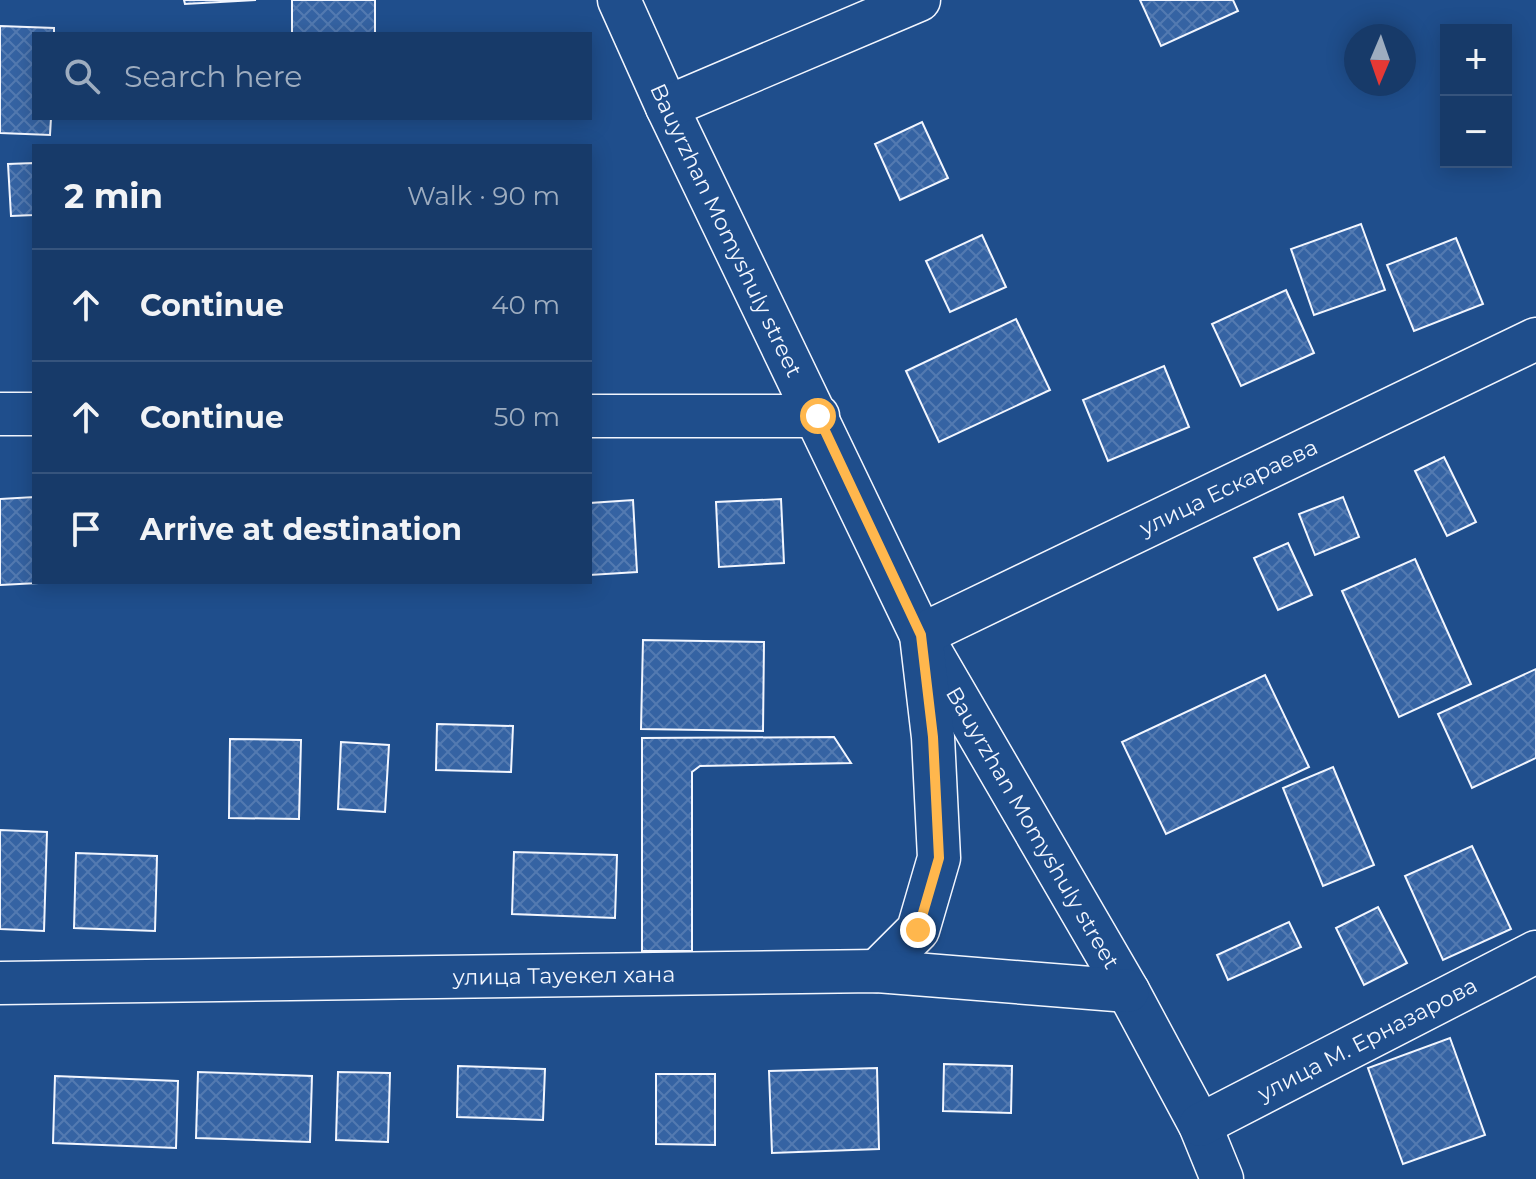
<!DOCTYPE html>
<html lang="en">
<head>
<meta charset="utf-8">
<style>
  body { margin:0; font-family:Montserrat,sans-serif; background:#244571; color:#f1f3f6 }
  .controls { position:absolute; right:24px; top:24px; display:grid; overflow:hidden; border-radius:0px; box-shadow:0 4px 20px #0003 }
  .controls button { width:72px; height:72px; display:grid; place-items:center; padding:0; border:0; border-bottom:2px solid #36547d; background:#173a69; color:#f1f3f6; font:40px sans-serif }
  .compass { position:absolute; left:1344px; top:24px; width:72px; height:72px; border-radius:50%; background:#173a69; box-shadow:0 4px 20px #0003; rotate:182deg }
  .stop { position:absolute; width:24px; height:24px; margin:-18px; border:6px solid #ffb74d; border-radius:50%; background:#fff }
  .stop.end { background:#ffb74d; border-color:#fff; box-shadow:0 2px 8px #0008 }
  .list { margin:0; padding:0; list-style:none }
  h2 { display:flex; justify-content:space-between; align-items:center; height:104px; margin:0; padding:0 32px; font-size:34px }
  h2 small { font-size:26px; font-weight:400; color:#9eadc0 }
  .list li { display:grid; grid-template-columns:52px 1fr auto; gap:24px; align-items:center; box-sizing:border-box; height:112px; padding:0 32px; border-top:2px solid #36547d }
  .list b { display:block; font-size:30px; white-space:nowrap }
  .list em { font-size:26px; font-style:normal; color:#9eadc0 }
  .icon { flex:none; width:44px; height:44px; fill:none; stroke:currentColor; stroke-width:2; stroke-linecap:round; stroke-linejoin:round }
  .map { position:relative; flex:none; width:1536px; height:1179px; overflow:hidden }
  .search { position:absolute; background:#173a69; box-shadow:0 4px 20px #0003; left:32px; top:32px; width:560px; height:88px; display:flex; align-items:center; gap:20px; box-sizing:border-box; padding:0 28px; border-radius:0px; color:#9eadc0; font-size:30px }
  .panel { position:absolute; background:#173a69; box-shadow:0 4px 20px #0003; left:32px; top:144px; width:560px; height:440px; border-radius:0px }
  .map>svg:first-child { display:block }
  .building { fill:url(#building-cross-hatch); stroke:#f2f6ff; stroke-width:2 }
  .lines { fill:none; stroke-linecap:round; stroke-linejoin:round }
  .minor-casing { stroke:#f2f6ff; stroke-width:45 }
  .minor { stroke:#1f4e8c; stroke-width:42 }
  .route { stroke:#ffb74d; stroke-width:10 }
  .labels { text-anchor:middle; stroke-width:6; stroke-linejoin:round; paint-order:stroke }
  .street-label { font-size:22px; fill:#f2f6ff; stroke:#1f4e8c }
</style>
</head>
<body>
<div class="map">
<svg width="1536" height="1179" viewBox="0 0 1536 1179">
  <defs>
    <pattern id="building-cross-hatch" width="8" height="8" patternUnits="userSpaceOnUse" patternTransform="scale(2)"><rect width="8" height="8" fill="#3563a3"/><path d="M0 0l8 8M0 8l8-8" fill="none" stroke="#537ab1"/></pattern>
  </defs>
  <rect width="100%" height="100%" fill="#1f4e8c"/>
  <g class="building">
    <path d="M 184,0 L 256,0 L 185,4 Z"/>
    <rect x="292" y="0" width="83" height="34"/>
    <path d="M 1140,0 L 1233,0 L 1238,11 L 1161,46 Z"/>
    <path d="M 0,26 L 54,28 L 54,34 L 34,34 L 34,118 L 51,118 L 50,135 L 0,133 Z"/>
    <path d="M 922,122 L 948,178 L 900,200 L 875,144 Z"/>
    <path d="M 34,163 L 34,215 L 11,216 L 8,164 Z"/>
    <path d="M 1361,224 L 1385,290 L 1314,315 L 1291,249 Z"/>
    <path d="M 982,235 L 1006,287 L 950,312 L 926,261 Z"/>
    <path d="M 1456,238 L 1483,304 L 1414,331 L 1387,265 Z"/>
    <path d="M 1286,290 L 1314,353 L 1241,386 L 1212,324 Z"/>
    <path d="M 1016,319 L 1050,390 L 939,442 L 906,371 Z"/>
    <path d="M 1164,366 L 1189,427 L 1108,461 L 1083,400 Z"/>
    <path d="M 1444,457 L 1476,522 L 1447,536 L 1415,471 Z"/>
    <path d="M 34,497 L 34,582 L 58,582 L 0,585 L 0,499 Z"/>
    <path d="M 1343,497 L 1359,537 L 1315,555 L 1299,514 Z"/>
    <path d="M 781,499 L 784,563 L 719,567 L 716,502 Z"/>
    <path d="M 633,500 L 637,572 L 590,575 L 590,503 Z"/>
    <path d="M 1288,543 L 1312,595 L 1278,610 L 1254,558 Z"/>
    <path d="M 1415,559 L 1471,684 L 1399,717 L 1342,591 Z"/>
    <path d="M 643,640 L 764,642 L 763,731 L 641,729 Z"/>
    <path d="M 1536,669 L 1536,758 L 1472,788 L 1438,714 Z"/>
    <path d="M 1265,675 L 1309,767 L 1166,834 L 1122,742 Z"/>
    <path d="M 437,724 L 513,726 L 511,772 L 436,770 Z"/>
    <path d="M 834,737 L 851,763 L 700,766 L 692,772 L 692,951 L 642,951 L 642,738 Z"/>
    <path d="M 230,739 L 301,740 L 299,819 L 229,818 Z"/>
    <path d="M 341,742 L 389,745 L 385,812 L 338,809 Z"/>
    <path d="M 1333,767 L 1374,865 L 1323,886 L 1283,788 Z"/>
    <path d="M 0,830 L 47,832 L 44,931 L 0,929 Z"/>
    <path d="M 1472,846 L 1511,929 L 1443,960 L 1405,876 Z"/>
    <path d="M 514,852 L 617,855 L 615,918 L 512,914 Z"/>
    <path d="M 76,853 L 157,856 L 155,931 L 74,928 Z"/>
    <path d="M 1378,907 L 1407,963 L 1364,985 L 1336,928 Z"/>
    <path d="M 1289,922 L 1301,947 L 1228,980 L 1217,955 Z"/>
    <path d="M 1450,1038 L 1485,1135 L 1403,1164 L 1368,1068 Z"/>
    <path d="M 944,1064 L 1012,1066 L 1011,1113 L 943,1111 Z"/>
    <path d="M 458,1066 L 545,1069 L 543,1120 L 457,1117 Z"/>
    <path d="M 877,1068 L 879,1149 L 772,1153 L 769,1071 Z"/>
    <path d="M 198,1072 L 312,1076 L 310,1142 L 196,1138 Z"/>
    <path d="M 338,1072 L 390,1073 L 388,1142 L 336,1140 Z"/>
    <path d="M 656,1074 L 715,1074 L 715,1145 L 656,1144 Z"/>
    <path d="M 55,1076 L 178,1081 L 176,1148 L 53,1143 Z"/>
  </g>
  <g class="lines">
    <defs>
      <g id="minor">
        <path id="s1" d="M 619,0 L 667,107 L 921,635 L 1128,991 L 1200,1125 L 1222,1179"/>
        <path d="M 667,107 L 919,0"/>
        <path d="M 0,414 L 34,414"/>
        <path d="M 590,416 L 818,416"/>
        <path id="s2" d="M 877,971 L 918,930 L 939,858 L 933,737 L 921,635 L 1536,339"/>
        <path id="s3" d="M 0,983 L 877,971 L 1128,991"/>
        <path id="s4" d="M 1200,1125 L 1536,952"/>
      </g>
    </defs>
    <use href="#minor" class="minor-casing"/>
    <use href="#minor" class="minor"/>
  </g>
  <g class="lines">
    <path class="route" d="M 818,416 L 921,635 L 933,737 L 939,858 L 918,930"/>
  </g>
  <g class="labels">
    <g class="street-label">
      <text dy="8" stroke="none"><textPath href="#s1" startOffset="254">Bauyrzhan Momyshuly street</textPath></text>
      <text dy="8" stroke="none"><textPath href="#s2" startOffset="698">улица Ескараева</textPath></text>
      <text dy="8" stroke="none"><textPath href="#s1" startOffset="926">Bauyrzhan Momyshuly street</textPath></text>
      <text dy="8" stroke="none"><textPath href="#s3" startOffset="564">улица Тауекел хана</textPath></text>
      <text dy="8" stroke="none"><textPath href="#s4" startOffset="188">улица М. Ерназарова</textPath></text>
    </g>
  </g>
</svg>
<div class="controls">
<button>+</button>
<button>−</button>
</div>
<svg class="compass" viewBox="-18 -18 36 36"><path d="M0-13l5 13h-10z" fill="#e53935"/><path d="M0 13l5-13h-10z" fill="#9eadc0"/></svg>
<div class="stop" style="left:818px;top:416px"></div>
<div class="stop end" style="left:918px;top:930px"></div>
<div class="search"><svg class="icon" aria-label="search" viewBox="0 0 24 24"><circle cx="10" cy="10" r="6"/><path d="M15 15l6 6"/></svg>Search here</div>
<section class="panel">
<h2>2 min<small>Walk · 90 m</small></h2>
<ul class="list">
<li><svg class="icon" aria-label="ahead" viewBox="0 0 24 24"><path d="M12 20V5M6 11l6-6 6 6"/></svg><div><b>Continue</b></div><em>40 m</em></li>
<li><svg class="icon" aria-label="ahead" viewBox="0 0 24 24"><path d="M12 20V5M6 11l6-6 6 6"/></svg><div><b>Continue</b></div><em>50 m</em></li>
<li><svg class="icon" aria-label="arrive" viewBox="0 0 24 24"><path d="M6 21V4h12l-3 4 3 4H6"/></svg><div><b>Arrive at destination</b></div></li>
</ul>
</section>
</div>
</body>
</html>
